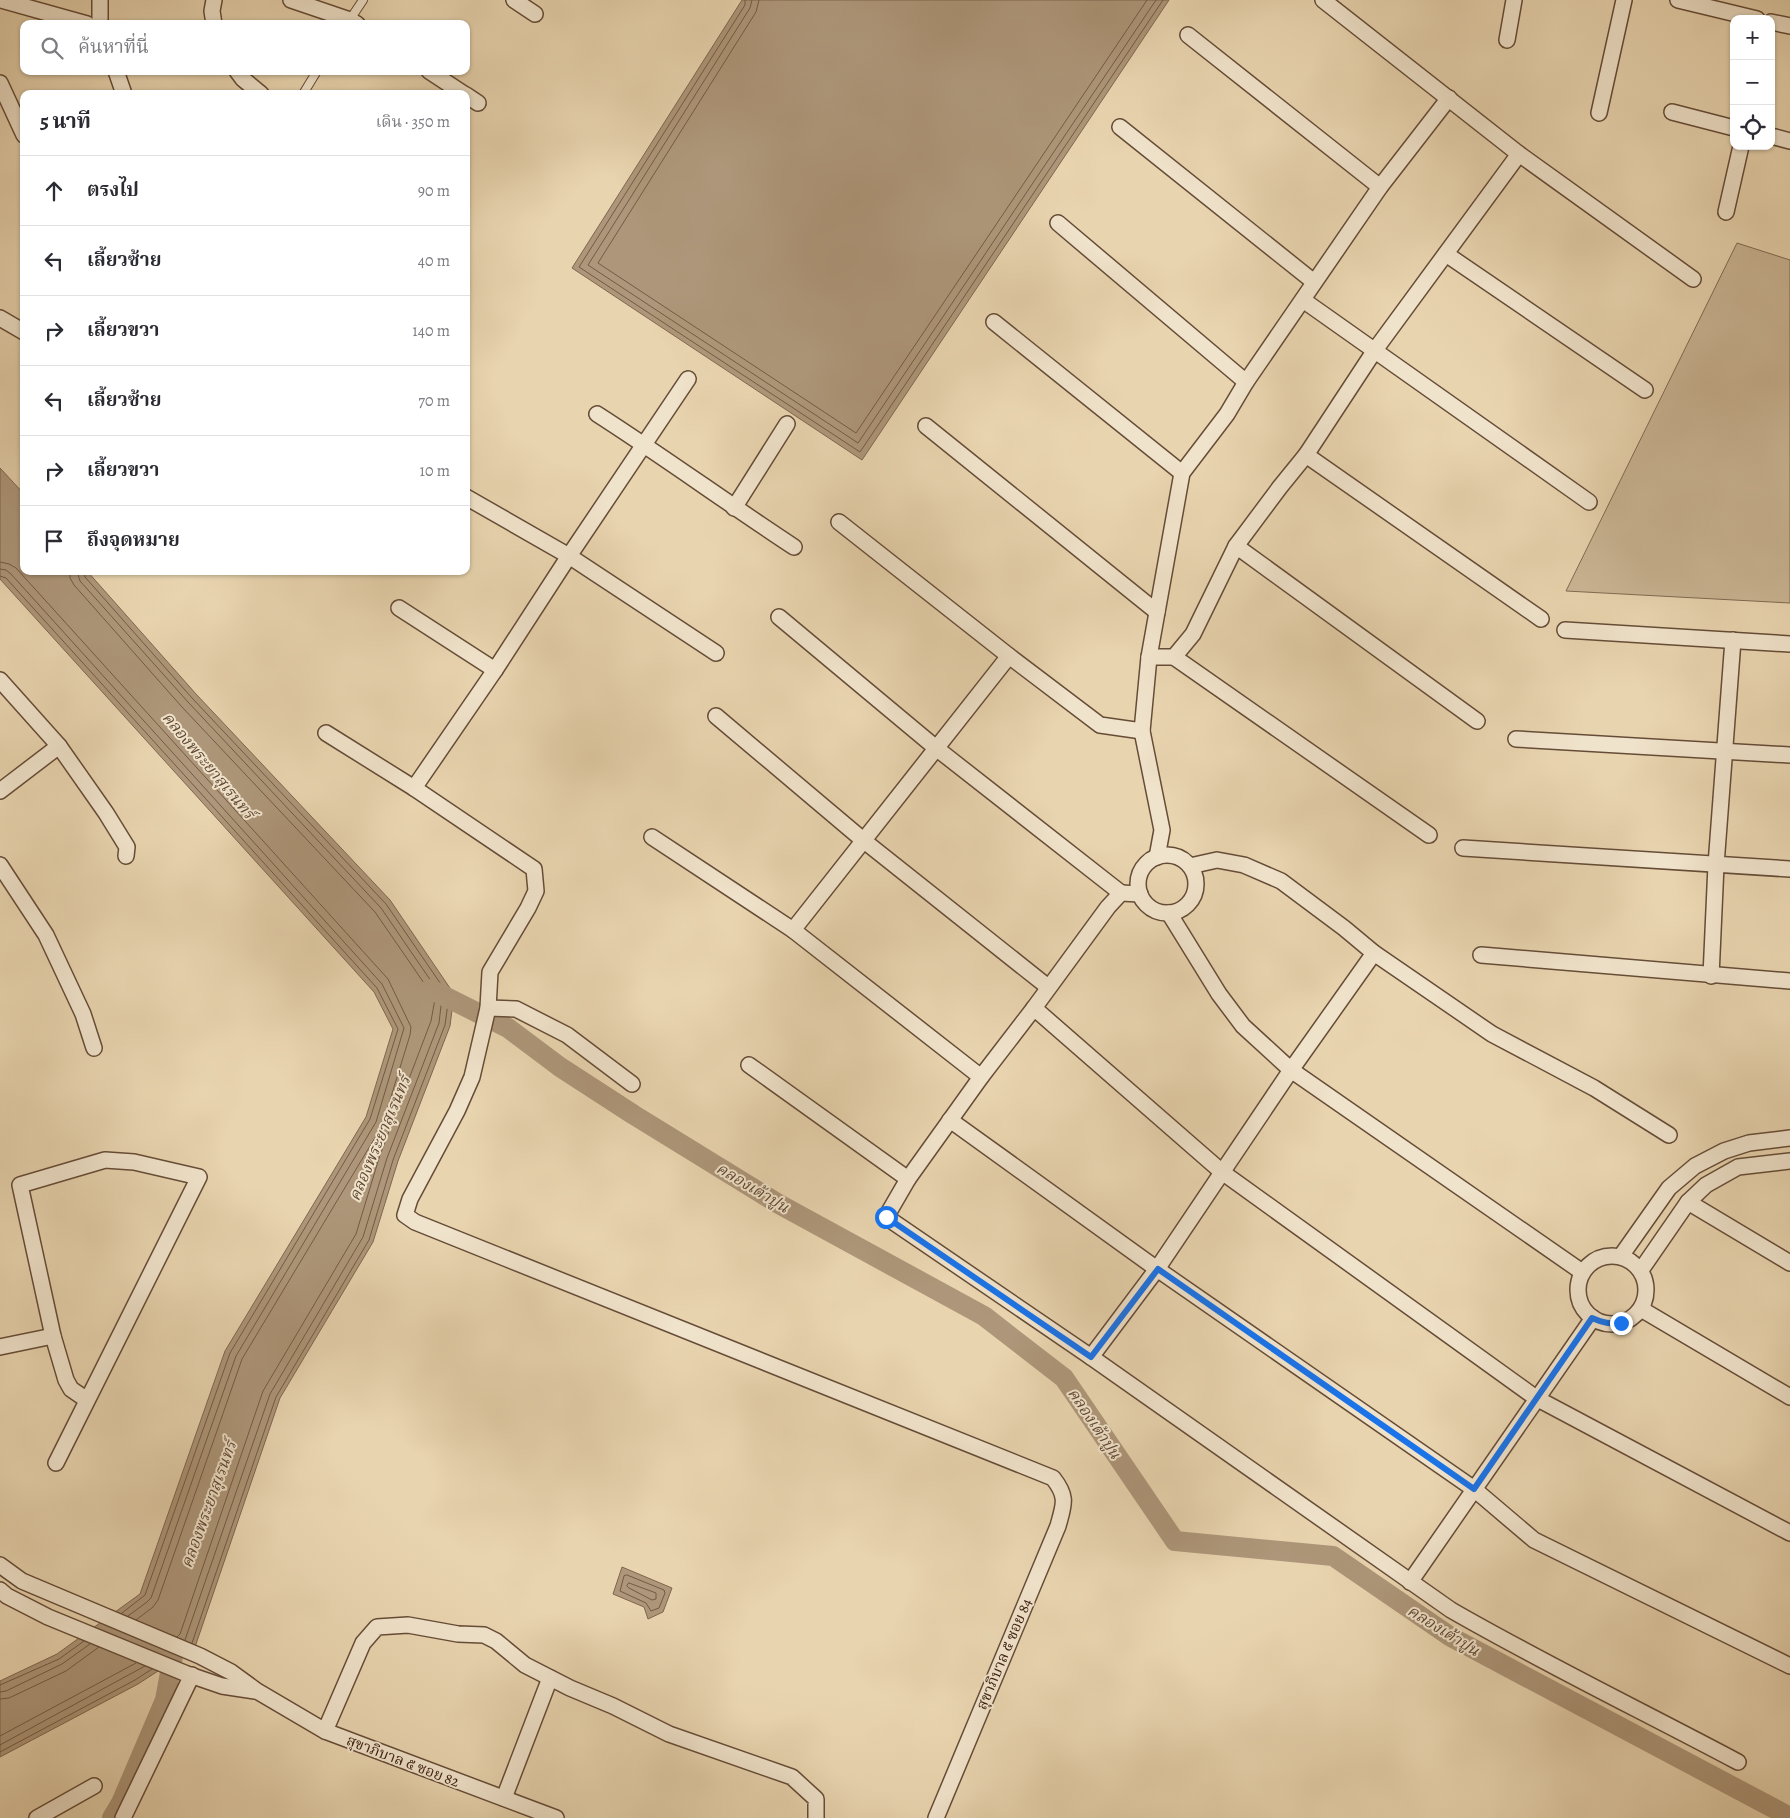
<!DOCTYPE html>
<html lang="th">
<head>
<meta charset="utf-8">
<style>
  body { margin:0; font-family:Alegreya,"Noto Serif Thai",serif; background:#f7f7f7; color:#2b2b33 }
  .controls { position:absolute; right:15px; top:15px; display:grid; overflow:hidden; border-radius:10px; box-shadow:0 1px 4px #0004 }
  .controls button { width:45px; height:45px; display:grid; place-items:center; padding:0; border:0; border-bottom:1px solid #e1e1e2; background:#fff; color:#2b2b33; font:25px sans-serif }
  .stop { position:absolute; width:15px; height:15px; margin:-11px; border:4px solid #1a73e8; border-radius:50%; background:#fff }
  .stop.end { background:#1a73e8; border-color:#fff; box-shadow:0 1px 5px #0008 }
  .list { margin:0; padding:0; list-style:none }
  h2 { display:flex; justify-content:space-between; align-items:center; height:65px; margin:0; padding:0 20px; font-size:21px }
  h2 small { font-size:16px; font-weight:400; color:#7c7c81 }
  .list li { display:grid; grid-template-columns:32px 1fr auto; gap:15px; align-items:center; box-sizing:border-box; height:70px; padding:0 20px; border-top:1px solid #e1e1e2 }
  .list b { display:block; font-size:19px; white-space:nowrap }
  .list em { font-size:16px; font-style:normal; color:#7c7c81 }
  .icon { flex:none; width:28px; height:28px; fill:none; stroke:currentColor; stroke-width:2; stroke-linecap:round; stroke-linejoin:round }
  .map { position:relative; flex:none; width:1790px; height:1818px; overflow:hidden }
  .search { position:absolute; background:#fff; box-shadow:0 1px 4px #0004; left:20px; top:20px; width:450px; height:55px; display:flex; align-items:center; gap:12px; box-sizing:border-box; padding:0 18px; border-radius:10px; color:#7c7c81; font-size:19px }
  .panel { position:absolute; background:#fff; box-shadow:0 1px 4px #0004; left:20px; top:90px; width:450px; height:485px; border-radius:10px }
  .map>svg:first-child { display:block }
  .green { fill:#cab594; stroke:#826a52 }
  .water { fill:#ad9679; stroke:#7f664f }
  .lines { fill:none; stroke-linecap:round; stroke-linejoin:round }
  .shore { stroke:#745a44; stroke-width:1 }
  .canal { stroke:#ad9679; stroke-width:20 }
  .lane-casing { stroke:#664c37; stroke-width:10 }
  .street-casing { stroke:#664c37; stroke-width:18 }
  .lane { stroke:#f0e3cb; stroke-width:8 }
  .street { stroke:#f0e3cb; stroke-width:15 }
  .route { stroke:#1a73e8; stroke-width:6 }
  .labels { text-anchor:middle; stroke-width:4; stroke-linejoin:round; paint-order:stroke }
  .street-label { font-size:15px; fill:#3a1e0f; stroke:#f0e3cb }
  .water-label { font-size:16px; font-style:italic; fill:#624834; stroke:#f0e3cb }
</style>
</head>
<body>
<div class="map">
<svg width="1790" height="1818" viewBox="0 0 1790 1818">
  <rect width="100%" height="100%" fill="#e8d4af"/>
  <filter id="stains"><feTurbulence type="fractalNoise" baseFrequency=".004" numOctaves="4"/><feColorMatrix values="0 0 0 0 .2 0 0 0 0 .09 0 0 0 0 .02 0 0 0 .5 -.17"/></filter>
  <radialGradient id="worn" r=".72"><stop offset=".6" stop-color="#630" stop-opacity="0"/><stop offset="1" stop-color="#630" stop-opacity=".3"/></radialGradient>
  <path class="green" d="M 1737,243 L 1790,260 L 1790,603 L 1566,591 Z"/>
  <g class="water">
    <path d="M 742,0 L 1169,0 L 862,460 L 572,268 Z"/>
    <path d="M 0,468 L 24,494 L 24,571 L 87,571 L 196,694 L 390,900 L 454,994 L 450,1026 L 398,1161 L 373,1242 L 280,1398 L 195,1647 L 138,1684 L 0,1757 L 0,1681 L 57,1654 L 140,1594 L 225,1351 L 366,1117 L 393,1029 L 374,992 L 0,579 Z"/>
    <path d="M 622,1567 L 672,1588 L 663,1612 L 648,1619 L 644,1607 L 613,1594 Z"/>
  </g>
  <g class="lines">
    <g class="shore">
      <path d="M 745,0 L 745,5 L 579,267 L 860,452 L 1163,0"/>
      <path d="M 752,0 L 750,8 L 588,265 L 858,443 L 1156,0"/>
      <path d="M 759,0 L 756,12 L 598,263 L 856,433 L 1147,0"/>
      <path d="M 0,562 L 9,564 L 16,568 L 388,979 L 411,1027 L 410,1035 L 382,1126 L 242,1359 L 158,1600 L 153,1607 L 136,1620"/>
      <path d="M 0,569 L 6,570 L 11,574 L 382,984 L 404,1028 L 376,1122 L 236,1356 L 151,1598 L 147,1602 L 128,1616"/>
      <path d="M 70,571 L 70,578 L 74,585 L 182,707 L 375,912 L 435,999 L 431,1021 L 380,1155 L 356,1234 L 263,1391 L 180,1634 L 177,1637"/>
      <path d="M 77,571 L 80,581 L 188,702 L 381,908 L 442,997 L 439,1023 L 387,1158 L 363,1237 L 270,1394 L 185,1640"/>
      <path d="M 84,571 L 85,577 L 192,698 L 386,904 L 449,996 L 445,1025 L 393,1160 L 369,1240 L 276,1397 L 192,1643"/>
      <path d="M 0,576 L 6,578 L 377,988 L 398,1029 L 370,1119 L 230,1353 L 145,1595 L 122,1613"/>
      <path d="M 627,1575 L 664,1590 L 665,1593 L 659,1608 L 651,1611 L 646,1603 L 620,1591 L 624,1576 Z"/>
      <path d="M 629,1583 L 656,1593 L 656,1599 L 652,1600 L 629,1588 L 627,1586 Z"/>
      <path d="M 0,1685 L 59,1659 L 84,1641"/>
      <path d="M 0,1692 L 6,1691 L 62,1664 L 90,1644"/>
      <path d="M 0,1699 L 9,1698 L 66,1671 L 99,1647"/>
      <path d="M 0,1736 L 136,1663"/>
      <path d="M 0,1745 L 145,1666"/>
      <path d="M 0,1752 L 135,1680 L 152,1669"/>
    </g>
    <g class="canal">
      <path d="M 430,989 L 508,1028 L 560,1067 L 634,1115 L 777,1203 L 984,1316 L 1064,1378 L 1175,1541 L 1333,1556 L 1451,1637 L 1790,1817"/>
      <path d="M 112,1818 L 121,1803 L 165,1700 L 173,1656 L 172,1650"/>
    </g>
    <defs>
      <g id="lane">
        <path d="M 349,21 L 363,0"/>
        <path d="M 303,94 L 317,71"/>
      </g>
      <g id="street">
        <path d="M 1,0 L 87,24"/>
        <path d="M 100,0 L 100,24"/>
        <path d="M 291,0 L 350,20 L 357,24"/>
        <path d="M 514,0 L 535,14"/>
        <path d="M 1323,0 L 1519,154 L 1693,279"/>
        <path d="M 1678,0 L 1757,19"/>
        <path d="M 1771,22 L 1790,26"/>
        <path d="M 214,24 L 212,11 L 214,0"/>
        <path d="M 1188,35 L 1380,187"/>
        <path d="M 1507,40 L 1514,0"/>
        <path d="M 116,71 L 124,94"/>
        <path d="M 237,71 L 243,79 L 261,94"/>
        <path d="M 429,71 L 464,94"/>
        <path d="M 0,83 L 24,135"/>
        <path d="M 466,95 L 478,103"/>
        <path d="M 1672,112 L 1734,128"/>
        <path d="M 1599,113 L 1624,0"/>
        <path d="M 1120,127 L 1314,282"/>
        <path d="M 1771,136 L 1790,141"/>
        <path d="M 1726,212 L 1741,146"/>
        <path d="M 1058,223 L 1246,382"/>
        <path d="M 1446,254 L 1645,390"/>
        <path d="M 1303,300 L 1589,502"/>
        <path d="M 0,318 L 24,332"/>
        <path d="M 994,322 L 1182,473"/>
        <path d="M 597,414 C 664,457 727,503 794,547"/>
        <path d="M 926,426 L 1157,612"/>
        <path d="M 1306,455 L 1541,619"/>
        <path d="M 466,497 L 569,556 L 716,653"/>
        <path d="M 734,508 L 787,424"/>
        <path d="M 839,522 L 1009,656 L 1100,725 L 1142,731"/>
        <path d="M 1236,546 L 1477,721"/>
        <path d="M 399,608 L 495,670"/>
        <path d="M 779,617 L 936,748 L 1121,893"/>
        <path d="M 1565,630 L 1790,644"/>
        <path d="M 1149,657 L 1182,473 L 1227,414 L 1246,382 L 1380,187 L 1449,98"/>
        <path d="M 1174,657 L 1429,835"/>
        <path d="M 0,680 L 59,746 L 106,813 L 127,847 L 126,856"/>
        <path d="M 716,716 L 863,840 L 1048,987"/>
        <path d="M 326,733 L 414,788 L 534,869 L 536,891 L 528,908 L 490,972 L 488,1008 L 472,1077 L 457,1111 L 410,1199 L 405,1215 L 415,1222 L 1053,1478 C 1068,1497 1064,1504 1058,1526 L 936,1818"/>
        <path d="M 1516,739 L 1790,755"/>
        <path d="M 414,788 L 495,670 L 569,556 L 688,379"/>
        <path d="M 0,791 L 59,746"/>
        <path d="M 652,837 L 793,930"/>
        <path d="M 1463,848 L 1790,869"/>
        <circle cx="1167" cy="884" r="29"/>
        <path d="M 1157,857 L 1162,830 L 1142,731 L 1149,657 L 1174,657 L 1193,634 L 1236,546 L 1280,487 L 1306,455 L 1375,350 L 1519,154"/>
        <path d="M 0,865 L 46,935 L 83,1014 L 94,1048"/>
        <path d="M 1190,866 L 1217,860 L 1244,865 L 1281,881 L 1344,928 L 1374,953 L 1492,1034 L 1594,1088 L 1669,1135"/>
        <path d="M 1140,894 L 1121,893 L 1108,907 L 1034,1008 L 981,1077 L 908,1179 L 886,1217 L 1091,1357 L 1451,1610 C 1545,1664 1642,1711 1738,1762"/>
        <path d="M 1169,913 L 1219,994 L 1243,1026 L 1291,1070 L 1582,1272"/>
        <path d="M 1481,955 L 1790,981"/>
        <path d="M 1711,976 L 1716,865 L 1733,640"/>
        <path d="M 488,1008 L 516,1009 L 567,1035 L 632,1084"/>
        <path d="M 1034,1008 L 1222,1172 L 1536,1398 L 1790,1533"/>
        <path d="M 749,1065 L 908,1179"/>
        <path d="M 981,1077 L 793,930 L 1009,656"/>
        <path d="M 950,1120 L 1157,1269 L 1474,1489 L 1534,1540 L 1790,1666"/>
        <path d="M 1688,1202 L 1790,1263"/>
        <circle cx="1612" cy="1290" r="34"/>
        <path d="M 1621,1256 L 1669,1188 L 1695,1166 L 1724,1151 L 1749,1143 L 1790,1138"/>
        <path d="M 1641,1270 L 1688,1202 L 1706,1185 L 1738,1167 L 1790,1161"/>
        <path d="M 1641,1309 L 1790,1397"/>
        <path d="M 0,1347 L 53,1336"/>
        <path d="M 1091,1357 L 1157,1269 L 1291,1070 L 1374,953"/>
        <path d="M 56,1463 L 199,1177 L 134,1162 L 105,1160 L 20,1185 L 53,1336 L 66,1380 L 71,1389 L 87,1400"/>
        <path d="M 0,1565 L 22,1581 L 200,1656 L 231,1672 L 257,1691 L 325,1731 L 556,1818"/>
        <path d="M 1410,1582 L 1593,1318"/>
        <path d="M 0,1590 L 7,1596 L 48,1617 L 187,1674 L 222,1686 L 255,1691"/>
        <path d="M 325,1731 L 363,1643 L 377,1627 L 408,1625 L 458,1634 L 484,1635 L 496,1641 L 525,1665 L 570,1688 L 613,1706 L 669,1734 L 792,1777 L 816,1799 L 816,1818"/>
        <path d="M 504,1798 L 550,1678"/>
        <path d="M 37,1818 L 94,1786"/>
        <path d="M 123,1818 L 192,1675"/>
      </g>
    </defs>
    <use href="#lane" class="lane-casing"/>
    <use href="#street" class="street-casing"/>
    <use href="#lane" class="lane"/>
    <use href="#street" class="street"/>
  </g>
  <g class="lines">
    <path class="route" d="M 886,1217 L 1091,1357 L 1158,1269 L 1474,1489 L 1592,1318 C 1603,1323 1610,1324 1621,1323"/>
  </g>
  <g class="labels">
    <g class="street-label">
      <text transform="translate(1004 1654) rotate(-67)" y="5">สุขาภิบาล ๕ ซอย 84</text>
      <text transform="translate(403 1761) rotate(21)" y="5">สุขาภิบาล ๕ ซอย 82</text>
    </g>
    <g class="water-label">
      <text transform="translate(209 765) rotate(50)" y="6">คลองพระยาสุเรนทร์</text>
      <text transform="translate(379 1138) rotate(-67)" y="6">คลองพระยาสุเรนทร์</text>
      <text transform="translate(753 1187) rotate(31)" y="6">คลองเต้าปูน</text>
      <text transform="translate(1095 1423) rotate(56)" y="6">คลองเต้าปูน</text>
      <text transform="translate(208 1504) rotate(-70)" y="6">คลองพระยาสุเรนทร์</text>
      <text transform="translate(1444 1630) rotate(32)" y="6">คลองเต้าปูน</text>
    </g>
  </g>
  <rect width="100%" height="100%" filter="url(#stains)"/>
  <rect width="100%" height="100%" fill="url(#worn)"/>
</svg>
<div class="controls">
<button>+</button>
<button>−</button>
<button><svg class="icon" aria-label="locate" viewBox="0 0 24 24"><circle cx="12" cy="12" r="6"/><path d="M12 2v4M12 18v4M2 12h4M18 12h4"/></svg></button>
</div>
<div class="stop" style="left:886px;top:1217px"></div>
<div class="stop end" style="left:1621px;top:1323px"></div>
<div class="search"><svg class="icon" aria-label="search" viewBox="0 0 24 24"><circle cx="10" cy="10" r="6"/><path d="M15 15l6 6"/></svg>ค้นหาที่นี่</div>
<section class="panel">
<h2>5 นาที<small>เดิน · 350 m</small></h2>
<ul class="list">
<li><svg class="icon" aria-label="ahead" viewBox="0 0 24 24"><path d="M12 20V5M6 11l6-6 6 6"/></svg><div><b>ตรงไป</b></div><em>90 m</em></li>
<li><svg class="icon" aria-label="left" viewBox="0 0 24 24"><path d="M17 20v-9H6M10 6l-5 5 5 5"/></svg><div><b>เลี้ยวซ้าย</b></div><em>40 m</em></li>
<li><svg class="icon" aria-label="right" viewBox="0 0 24 24"><path d="M7 20v-9h11M14 6l5 5-5 5"/></svg><div><b>เลี้ยวขวา</b></div><em>140 m</em></li>
<li><svg class="icon" aria-label="left" viewBox="0 0 24 24"><path d="M17 20v-9H6M10 6l-5 5 5 5"/></svg><div><b>เลี้ยวซ้าย</b></div><em>70 m</em></li>
<li><svg class="icon" aria-label="right" viewBox="0 0 24 24"><path d="M7 20v-9h11M14 6l5 5-5 5"/></svg><div><b>เลี้ยวขวา</b></div><em>10 m</em></li>
<li><svg class="icon" aria-label="arrive" viewBox="0 0 24 24"><path d="M6 21V4h12l-3 4 3 4H6"/></svg><div><b>ถึงจุดหมาย</b></div></li>
</ul>
</section>
</div>
</body>
</html>
